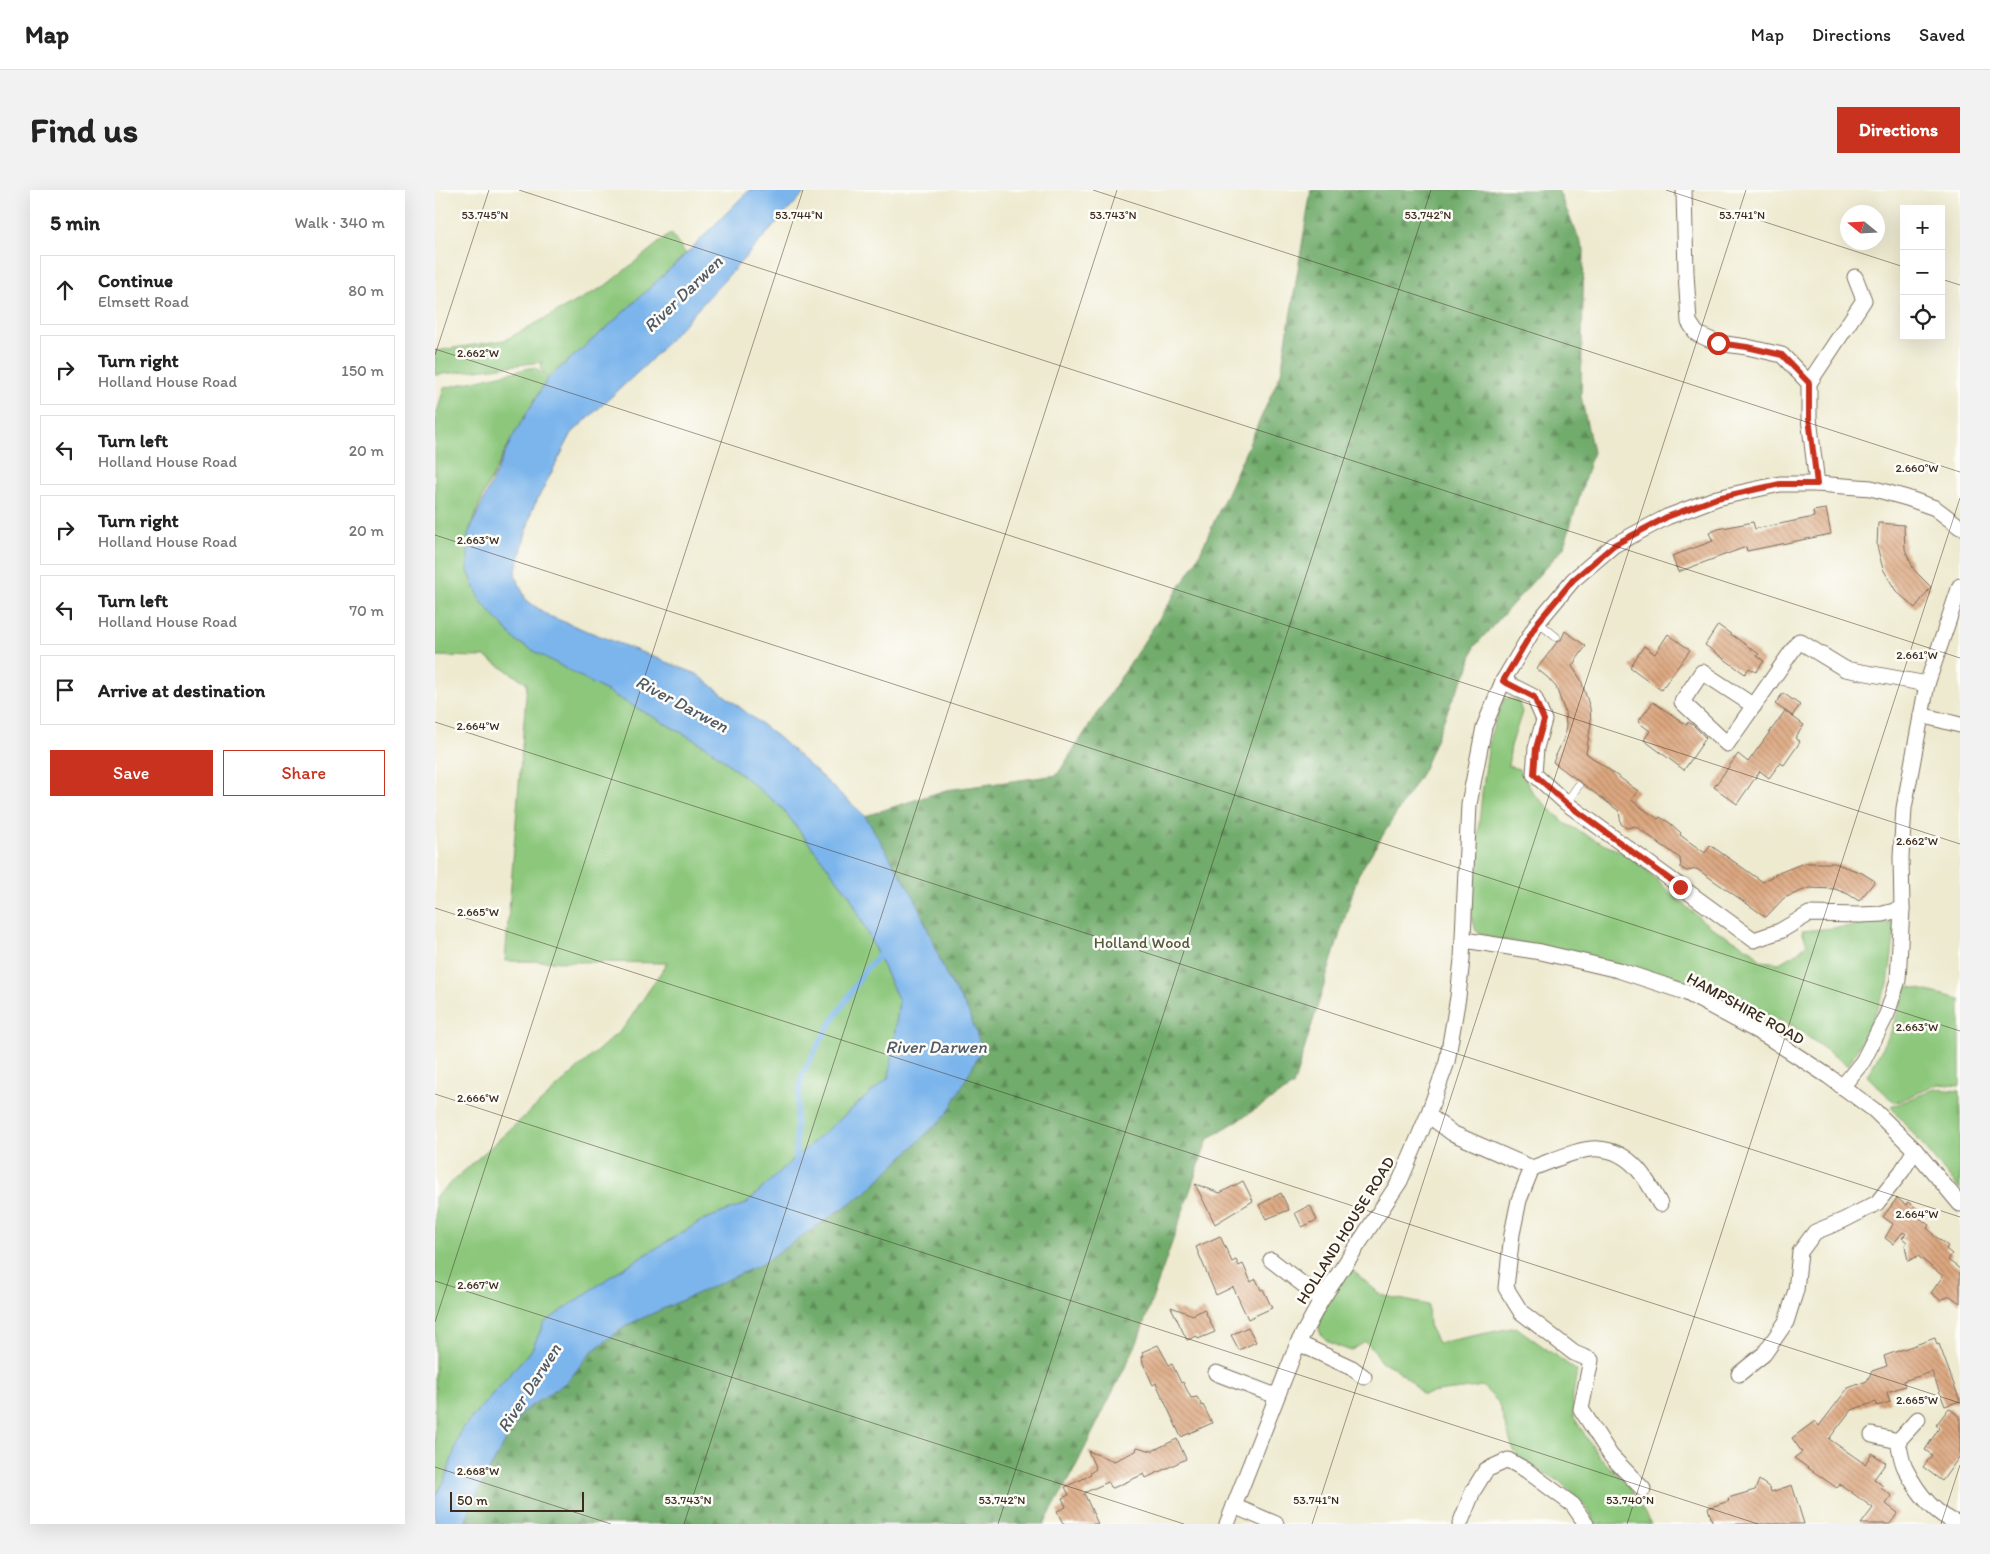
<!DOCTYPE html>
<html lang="en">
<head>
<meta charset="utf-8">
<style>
  body { margin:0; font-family:Itim,sans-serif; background:#f2f2f2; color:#222 }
  .controls { position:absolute; right:15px; top:15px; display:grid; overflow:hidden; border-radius:0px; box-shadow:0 5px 20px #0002 }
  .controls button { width:45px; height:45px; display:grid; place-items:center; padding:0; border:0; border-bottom:1px solid #e0e0e0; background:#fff; color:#222; font:25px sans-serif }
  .compass { position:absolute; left:1405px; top:15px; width:45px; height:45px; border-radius:50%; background:#fff; box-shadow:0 5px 20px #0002; rotate:288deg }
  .scale { position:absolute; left:15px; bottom:12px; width:134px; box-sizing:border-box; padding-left:5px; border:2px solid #3b2a1e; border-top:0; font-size:14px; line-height:18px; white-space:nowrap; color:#3b2a1e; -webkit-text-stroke:4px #fdfcf7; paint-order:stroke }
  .stop { position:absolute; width:15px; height:15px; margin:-11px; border:4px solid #c8321e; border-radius:50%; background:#fff }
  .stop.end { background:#c8321e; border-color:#fff; box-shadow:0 1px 5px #0008 }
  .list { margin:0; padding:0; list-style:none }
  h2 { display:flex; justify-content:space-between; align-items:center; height:65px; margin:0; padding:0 20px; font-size:21px }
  h2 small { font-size:16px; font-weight:400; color:#767676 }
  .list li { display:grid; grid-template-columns:32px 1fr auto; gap:15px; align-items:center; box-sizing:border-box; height:70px; margin:0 10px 10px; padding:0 10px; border:1px solid #e0e0e0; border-radius:0px }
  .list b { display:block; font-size:19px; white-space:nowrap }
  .list p { margin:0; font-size:16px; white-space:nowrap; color:#767676 }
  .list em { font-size:16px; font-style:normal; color:#767676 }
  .actions { display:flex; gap:10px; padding:15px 20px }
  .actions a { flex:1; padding:11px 0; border:1px solid #c8321e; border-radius:0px; text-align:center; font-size:18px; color:#c8321e }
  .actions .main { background:#c8321e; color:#fff }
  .icon { flex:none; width:28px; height:28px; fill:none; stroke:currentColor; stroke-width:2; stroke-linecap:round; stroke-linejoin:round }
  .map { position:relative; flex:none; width:1525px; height:1334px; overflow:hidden; border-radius:0px }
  header { display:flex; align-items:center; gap:30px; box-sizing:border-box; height:70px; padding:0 25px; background:#fff; border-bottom:1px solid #e0e0e0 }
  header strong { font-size:24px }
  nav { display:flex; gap:28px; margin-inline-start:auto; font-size:18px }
  .intro { display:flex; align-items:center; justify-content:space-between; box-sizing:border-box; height:120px; padding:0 30px }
  h1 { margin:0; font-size:35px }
  .button { padding:12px 22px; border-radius:0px; background:#c8321e; color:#fff; font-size:18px; font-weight:700 }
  main { display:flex; gap:30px; padding:0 30px }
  aside { flex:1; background:#fff; border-radius:0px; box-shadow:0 5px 20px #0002 }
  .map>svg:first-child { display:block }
  .green { fill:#8cc77c; stroke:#64784d }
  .forest { fill:url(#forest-firs); stroke:#566b45 }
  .water { fill:#7bb5ec; stroke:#5b7085 }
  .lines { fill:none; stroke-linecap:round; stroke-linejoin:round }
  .stream { stroke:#7bb5ec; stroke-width:5.5 }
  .building { fill:url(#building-back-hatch) }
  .lane-casing { stroke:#7a6d5c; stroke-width:9 }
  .street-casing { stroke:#7a6d5c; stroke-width:17 }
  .lane { stroke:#fff; stroke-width:8 }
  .street { stroke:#fff; stroke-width:15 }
  .route { stroke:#c8321e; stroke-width:6 }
  .ticks { fill:none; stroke:#3b2a1e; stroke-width:1; stroke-opacity:0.45 }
  .labels { text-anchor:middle; stroke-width:5; stroke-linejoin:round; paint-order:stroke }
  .park-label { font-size:16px; fill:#53593a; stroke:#fdfcf7 }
  .street-label { font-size:16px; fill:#3b2a1e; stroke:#fdfcf7 }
  .water-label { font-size:18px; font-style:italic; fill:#515b66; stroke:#fdfcf7 }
  .ticks-label { font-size:12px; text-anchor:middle; fill:#3b2a1e; stroke:#fdfcf7; stroke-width:5; stroke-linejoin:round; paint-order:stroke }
</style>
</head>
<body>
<header>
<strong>Map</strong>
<nav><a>Map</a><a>Directions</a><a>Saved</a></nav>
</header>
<div class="intro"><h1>Find us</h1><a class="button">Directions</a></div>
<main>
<aside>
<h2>5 min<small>Walk · 340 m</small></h2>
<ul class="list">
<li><svg class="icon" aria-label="ahead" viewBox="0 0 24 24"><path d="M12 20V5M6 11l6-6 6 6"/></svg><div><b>Continue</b><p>Elmsett Road</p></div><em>80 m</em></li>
<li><svg class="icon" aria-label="right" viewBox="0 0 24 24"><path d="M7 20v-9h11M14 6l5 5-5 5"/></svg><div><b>Turn right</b><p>Holland House Road</p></div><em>150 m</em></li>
<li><svg class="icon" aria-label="left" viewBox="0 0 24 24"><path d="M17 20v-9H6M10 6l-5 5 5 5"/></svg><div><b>Turn left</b><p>Holland House Road</p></div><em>20 m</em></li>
<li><svg class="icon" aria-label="right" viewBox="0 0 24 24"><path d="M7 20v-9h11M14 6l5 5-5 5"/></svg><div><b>Turn right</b><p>Holland House Road</p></div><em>20 m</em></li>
<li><svg class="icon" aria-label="left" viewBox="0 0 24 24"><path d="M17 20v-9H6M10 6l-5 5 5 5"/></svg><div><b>Turn left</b><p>Holland House Road</p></div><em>70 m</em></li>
<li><svg class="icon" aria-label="arrive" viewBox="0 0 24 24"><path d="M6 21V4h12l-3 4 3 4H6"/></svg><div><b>Arrive at destination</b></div></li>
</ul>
<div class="actions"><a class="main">Save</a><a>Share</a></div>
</aside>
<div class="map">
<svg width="1525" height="1334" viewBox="0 0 1525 1334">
  <defs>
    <pattern id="forest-firs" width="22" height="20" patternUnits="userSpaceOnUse" patternTransform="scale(1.25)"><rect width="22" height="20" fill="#71ac6c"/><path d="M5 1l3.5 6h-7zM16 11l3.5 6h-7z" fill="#5e8c58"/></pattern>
    <pattern id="building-back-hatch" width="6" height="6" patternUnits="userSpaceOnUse" patternTransform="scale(1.25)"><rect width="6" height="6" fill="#dca780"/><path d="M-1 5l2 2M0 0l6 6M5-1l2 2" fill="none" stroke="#b48868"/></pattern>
  </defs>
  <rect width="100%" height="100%" fill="#fdfcf7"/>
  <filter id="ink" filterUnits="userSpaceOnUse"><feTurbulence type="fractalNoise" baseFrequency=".02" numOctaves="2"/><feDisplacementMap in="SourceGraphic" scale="10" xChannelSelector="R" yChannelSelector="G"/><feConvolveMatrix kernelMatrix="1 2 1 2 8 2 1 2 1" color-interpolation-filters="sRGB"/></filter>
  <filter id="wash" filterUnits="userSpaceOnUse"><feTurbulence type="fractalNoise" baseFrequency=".0096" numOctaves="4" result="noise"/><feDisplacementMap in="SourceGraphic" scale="20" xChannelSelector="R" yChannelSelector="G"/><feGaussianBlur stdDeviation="1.12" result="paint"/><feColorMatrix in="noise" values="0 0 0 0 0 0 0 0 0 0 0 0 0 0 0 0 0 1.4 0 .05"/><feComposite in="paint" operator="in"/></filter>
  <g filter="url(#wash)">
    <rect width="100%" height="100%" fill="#eeead0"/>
    <g class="green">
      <path d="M 236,43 L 251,64 L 177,133 L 113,188 L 77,248 L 49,303 L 33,344 L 81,451 L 274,558 L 347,618 L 415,706 L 464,811 L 454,887 L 354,973 L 311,1014 L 268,1030 L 182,1082 L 109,1133 L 97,1159 L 26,1240 L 10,1290 L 0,1306 L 0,1007 L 190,836 L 232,773 L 70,771 L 92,493 L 50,467 L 0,466 L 0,229 L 9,198 L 99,177 L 111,186 L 105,178 L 107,172 L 0,185 L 0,161 L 70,150 L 170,96 Z"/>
      <path d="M 1069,508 L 1083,510 L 1087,522 L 1076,556 L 1073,576 L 1084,579 L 1098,603 L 1131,634 L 1170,655 L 1207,670 L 1212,681 L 1237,704 L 1274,736 L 1318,761 L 1326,771 L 1344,773 L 1362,763 L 1372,754 L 1367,741 L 1461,732 L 1453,795 L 1433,839 L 1413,876 L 1358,836 L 1256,793 L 1104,756 L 1057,748 L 1041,741 L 1035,722 L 1047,604 L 1055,546 Z"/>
      <path d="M 1472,796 L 1525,809 L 1525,896 L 1504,894 L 1460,913 L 1432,886 L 1455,844 Z"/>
      <path d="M 1500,899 L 1525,901 L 1525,1000 L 1456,917 Z"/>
      <path d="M 916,1079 L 946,1105 L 993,1115 L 994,1135 L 1003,1153 L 1081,1137 L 1142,1181 L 1138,1205 L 1138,1226 L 1164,1267 L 1192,1293 L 1216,1334 L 1158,1334 L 1156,1324 L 1144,1309 L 1124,1291 L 1085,1269 L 1078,1259 L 1063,1212 L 1047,1196 C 1027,1200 1007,1200 988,1205 L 978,1193 L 960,1178 L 945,1171 L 940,1161 L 930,1152 L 916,1161 C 906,1157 892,1154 886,1144 C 876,1129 907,1093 916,1079 Z"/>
    </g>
    <path class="forest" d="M 876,0 L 1123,0 L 1149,60 L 1146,206 L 1158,262 L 1129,357 L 1039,457 L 1033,480 L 1017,510 L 989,579 L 923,685 L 858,896 L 773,949 L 702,1153 L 637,1284 L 609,1334 L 29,1334 L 47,1293 L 87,1222 L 133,1191 L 156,1162 L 192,1135 L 325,1075 L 430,1003 L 512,924 L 533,821 L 511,785 L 481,710 L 430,626 L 511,600 L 622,585 L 761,372 L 846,183 Z"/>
    <path class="water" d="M 314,0 L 372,0 L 215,171 L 137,243 L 97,320 L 80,384 L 91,410 L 114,426 L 262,484 L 343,547 L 430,626 L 481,710 L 511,785 L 533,821 L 547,859 L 512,924 L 430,1003 L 325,1075 L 192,1135 L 156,1162 L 133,1191 L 87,1222 L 47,1293 L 29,1334 L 0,1334 L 0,1306 L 10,1290 L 26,1240 L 97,1159 L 109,1133 L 182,1082 L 268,1030 L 311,1014 L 354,973 L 454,887 L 464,811 L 415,706 L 347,618 L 274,558 L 81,451 L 46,411 L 33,381 L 33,344 L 77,248 L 113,188 L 177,133 L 251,64 Z"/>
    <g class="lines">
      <path class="stream" d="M 361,974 L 361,926 L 367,885 L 391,841 L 431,779 L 448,762"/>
    </g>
    <g id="blocks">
      <g class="building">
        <path d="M 1391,319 L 1396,344 L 1312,361 L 1311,357 L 1243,382 L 1237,366 L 1278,351 L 1274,343 L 1283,339 L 1318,332 L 1320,339 L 1379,327 L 1378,321 Z"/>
        <path d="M 1443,333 L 1469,335 L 1470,359 L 1474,369 L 1479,380 L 1496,397 L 1480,418 L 1461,401 L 1448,379 L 1442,356 Z"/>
        <path d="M 1283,435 L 1324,464 L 1322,466 L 1329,471 L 1321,482 L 1314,478 L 1310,484 L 1270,455 Z"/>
        <path d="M 1130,441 L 1151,456 L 1137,476 L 1146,490 L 1155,518 L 1156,533 L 1151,563 L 1203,601 L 1196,610 L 1223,629 L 1225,627 L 1235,633 L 1246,643 L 1245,645 L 1270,663 L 1275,655 L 1328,692 L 1341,684 L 1369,673 L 1399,673 L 1427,683 L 1440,691 L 1424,711 L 1413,704 L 1400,699 L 1374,698 L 1349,708 L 1331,727 L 1262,679 L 1252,681 L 1246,678 L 1245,668 L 1200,636 L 1192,638 L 1186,634 L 1184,621 L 1118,572 L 1129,548 L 1131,535 L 1130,522 L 1121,497 L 1112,487 L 1102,479 L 1122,452 L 1126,450 Z"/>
        <path d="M 1233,444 L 1255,460 L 1226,500 L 1195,477 L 1209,456 L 1220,464 Z"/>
        <path d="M 1348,503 L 1365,515 L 1357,526 L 1340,514 Z"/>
        <path d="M 1218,512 L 1252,535 L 1253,532 L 1258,535 L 1271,548 L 1249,580 L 1209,550 L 1215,541 L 1203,532 Z"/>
        <path d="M 1350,521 L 1369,535 L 1360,548 L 1365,552 L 1349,575 L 1345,573 L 1334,588 L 1325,581 L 1302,614 L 1279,597 L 1303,564 L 1313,572 Z"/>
        <path d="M 808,991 L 818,1011 L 780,1034 L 760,994 L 785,1003 Z"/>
        <path d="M 846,1003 L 854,1020 L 831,1029 L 824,1015 Z"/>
        <path d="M 1462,1008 L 1471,1015 L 1473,1012 L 1484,1020 L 1480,1025 L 1494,1035 L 1492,1038 L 1498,1043 L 1497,1044 L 1513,1056 L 1511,1059 L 1517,1064 L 1513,1070 L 1525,1079 L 1525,1113 L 1515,1106 L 1505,1110 L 1496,1103 L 1508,1086 L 1483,1066 L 1473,1071 L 1470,1055 L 1472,1052 L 1467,1048 L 1471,1044 L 1468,1042 L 1458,1054 L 1450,1048 L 1458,1034 L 1448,1027 Z"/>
        <path d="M 875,1015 L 882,1030 L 867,1037 L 860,1023 Z"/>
        <path d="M 785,1046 L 797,1072 L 801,1070 L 804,1076 L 808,1074 L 816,1092 L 821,1089 L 826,1100 L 828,1099 L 837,1118 L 813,1129 L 798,1097 L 781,1105 L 761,1057 Z"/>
        <path d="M 736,1117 L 758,1125 L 769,1119 L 780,1142 L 763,1149 L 762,1146 L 752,1150 Z"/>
        <path d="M 813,1137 L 821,1152 L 804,1160 L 796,1145 Z"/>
        <path d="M 1500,1148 L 1502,1155 L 1504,1154 L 1525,1211 L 1510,1216 L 1497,1182 L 1468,1191 L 1470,1196 L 1452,1202 L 1455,1212 L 1442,1216 L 1441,1212 L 1416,1220 L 1394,1249 L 1430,1274 L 1437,1263 L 1451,1273 L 1439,1289 L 1448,1296 L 1446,1298 L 1457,1306 L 1451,1314 L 1463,1323 L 1455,1334 L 1426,1334 L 1438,1318 L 1405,1294 L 1402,1298 L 1359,1268 L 1367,1262 L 1357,1248 L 1380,1231 L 1384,1236 L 1413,1198 L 1432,1191 L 1437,1181 L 1452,1176 L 1449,1166 Z"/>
        <path d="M 723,1155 L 734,1175 L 737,1174 L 746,1193 L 748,1192 L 756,1208 L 762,1207 L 767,1216 L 768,1215 L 777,1233 L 746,1247 L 721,1193 L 718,1195 L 708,1173 L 707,1167 L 709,1166 L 707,1162 Z"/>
        <path d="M 1514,1218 L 1525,1227 L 1525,1266 L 1507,1291 L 1488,1277 L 1497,1265 L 1490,1260 L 1504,1238 L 1501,1235 Z"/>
        <path d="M 742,1249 L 751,1269 L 711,1288 L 709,1284 L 678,1298 L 675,1297 L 673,1292 L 649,1303 L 663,1334 L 628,1334 L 622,1321 L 631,1317 L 627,1308 L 634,1305 L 630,1297 L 656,1285 L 655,1283 L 661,1279 L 653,1261 L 679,1271 L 701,1261 L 702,1257 L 717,1261 Z"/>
        <path d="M 1324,1290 L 1335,1298 L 1336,1302 L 1357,1295 L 1369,1334 L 1278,1334 L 1273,1318 L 1294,1311 L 1293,1308 L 1320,1300 Z"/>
      </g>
    </g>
  </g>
  <g filter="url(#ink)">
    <use href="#blocks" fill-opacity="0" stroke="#7a6d5c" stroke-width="1"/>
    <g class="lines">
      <defs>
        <g id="lane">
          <path d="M 1103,432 L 1121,447"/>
          <path d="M 1131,613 L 1143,596"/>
        </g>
        <g id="street">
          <path d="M 1249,0 L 1251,83 L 1254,132 L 1262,144 L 1283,153 L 1312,157 L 1347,165 L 1374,193 L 1374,228 L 1382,294"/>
          <path d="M 1374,193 L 1429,110 L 1420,87"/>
          <path d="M 1068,491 L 1099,507 L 1109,530 L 1101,558 L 1099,584 L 1131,613 L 1319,750 L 1345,741 L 1374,724 L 1425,725 L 1448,724 L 1467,719"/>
          <path d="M 1319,516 L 1267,482 L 1247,512 L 1292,554 L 1364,451 L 1410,479 L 1492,494"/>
          <path d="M 1486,525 L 1525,535"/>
          <path d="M 1029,750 L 1106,762 L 1183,780 L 1250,802 L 1333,847 L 1393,886 L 1439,920 L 1480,960 L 1525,1014"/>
          <path d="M 1407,897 L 1428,871 L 1452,824 L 1463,790 L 1467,719 L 1466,667 L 1469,618 L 1492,494 L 1525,396"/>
          <path d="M 993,925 L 1017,943 L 1097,978 L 1084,1010 L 1077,1044 L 1071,1098 L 1086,1122 L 1139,1163 L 1156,1170 L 1146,1219 L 1176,1266 L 1208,1299"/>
          <path d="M 1097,978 C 1115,972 1146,957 1164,959 C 1196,961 1212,989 1225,1014"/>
          <path d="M 836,1070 L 887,1109"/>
          <path d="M 863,1153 L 917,1178 L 929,1187"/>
          <path d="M 781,1183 L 841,1206"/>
          <path d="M 1304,1184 L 1329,1164 L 1351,1132 L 1361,1100 L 1365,1062 L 1380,1042 L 1409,1030 L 1442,1013 L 1467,981 L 1480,960"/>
          <path d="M 1437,1245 L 1463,1251 L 1483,1229"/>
          <path d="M 1463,1251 C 1465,1259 1466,1270 1470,1278 C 1482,1302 1499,1325 1525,1334"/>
          <path d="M 799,1316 L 841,1334"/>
          <path d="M 792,1334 L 863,1153 L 887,1109 L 965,991 L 993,925 L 1012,872 L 1023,807 L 1027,769 L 1034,614 L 1049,537 L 1068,491 L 1103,432 L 1138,390 L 1179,355 L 1232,327 L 1282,308 L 1345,294 L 1382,294 L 1436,298 L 1472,308 L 1500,318 L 1525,337"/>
          <path d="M 1025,1334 L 1038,1301 L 1051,1280 L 1073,1270 L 1091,1280 L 1138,1315 L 1151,1334"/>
        </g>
      </defs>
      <use href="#lane" class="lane-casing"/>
      <use href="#street" class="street-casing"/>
      <use href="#lane" class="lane"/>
      <use href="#street" class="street"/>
    </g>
  </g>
  <g class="lines" filter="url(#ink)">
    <path class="route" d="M 1245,697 L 1131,613 L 1099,584 L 1101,558 L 1109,530 L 1099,507 L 1068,491 L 1103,432 L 1138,390 L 1179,355 L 1232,327 L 1282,308 L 1345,294 L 1382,294 L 1374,228 L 1374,193 L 1347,165 L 1312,157 L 1283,153"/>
  </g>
  <path class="ticks" d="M 84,0 L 1525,468M 658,0 L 1525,282M 1231,0 L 1469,77M 1506,89 L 1525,95M 0,159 L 1525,654M 0,165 L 54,0M 0,345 L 1525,841M 0,532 L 1525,1027M 0,718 L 1525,1213M 0,904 L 1323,1334M 0,1091 L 749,1334M 0,1132 L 368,0M 0,1277 L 176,1334M 249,1334 L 682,0M 563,1334 L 996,0M 877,1334 L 1311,0M 1192,1334 L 1525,308M 1506,1334 L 1525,1275"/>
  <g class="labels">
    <g class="park-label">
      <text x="707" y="758">Holland Wood</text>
    </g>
    <g class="street-label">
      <text transform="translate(1311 818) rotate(29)" y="6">HAMPSHIRE ROAD</text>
      <text transform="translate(910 1040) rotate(-58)" y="6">HOLLAND HOUSE ROAD</text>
    </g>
    <g class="water-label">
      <text transform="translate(248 104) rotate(-44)" y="6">River Darwen</text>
      <text transform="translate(247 514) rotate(28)" y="6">River Darwen</text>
      <text x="501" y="863">River Darwen</text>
      <text transform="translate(94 1198) rotate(-57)" y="6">River Darwen</text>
    </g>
  </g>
  <g class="ticks-label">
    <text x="50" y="29">53.745°N</text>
    <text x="364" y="29">53.744°N</text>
    <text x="678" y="29">53.743°N</text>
    <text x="993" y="29">53.742°N</text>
    <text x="1307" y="29">53.741°N</text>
    <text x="43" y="167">2.662°W</text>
    <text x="1482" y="282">2.660°W</text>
    <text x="43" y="354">2.663°W</text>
    <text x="1482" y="469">2.661°W</text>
    <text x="43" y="540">2.664°W</text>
    <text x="1482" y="655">2.662°W</text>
    <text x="43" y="726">2.665°W</text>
    <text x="1482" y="841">2.663°W</text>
    <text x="43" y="912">2.666°W</text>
    <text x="1482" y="1028">2.664°W</text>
    <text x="43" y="1099">2.667°W</text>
    <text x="1482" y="1214">2.665°W</text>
    <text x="43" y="1285">2.668°W</text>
    <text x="253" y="1314">53.743°N</text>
    <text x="567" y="1314">53.742°N</text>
    <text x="881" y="1314">53.741°N</text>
    <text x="1195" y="1314">53.740°N</text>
  </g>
</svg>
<div class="controls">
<button>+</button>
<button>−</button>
<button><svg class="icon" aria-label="locate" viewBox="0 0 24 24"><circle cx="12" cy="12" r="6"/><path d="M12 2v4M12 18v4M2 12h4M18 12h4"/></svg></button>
</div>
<svg class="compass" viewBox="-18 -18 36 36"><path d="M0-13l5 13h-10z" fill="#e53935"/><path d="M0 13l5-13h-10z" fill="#767676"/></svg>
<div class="scale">50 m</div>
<div class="stop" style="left:1283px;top:153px"></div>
<div class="stop end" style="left:1245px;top:697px"></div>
</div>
</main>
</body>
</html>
